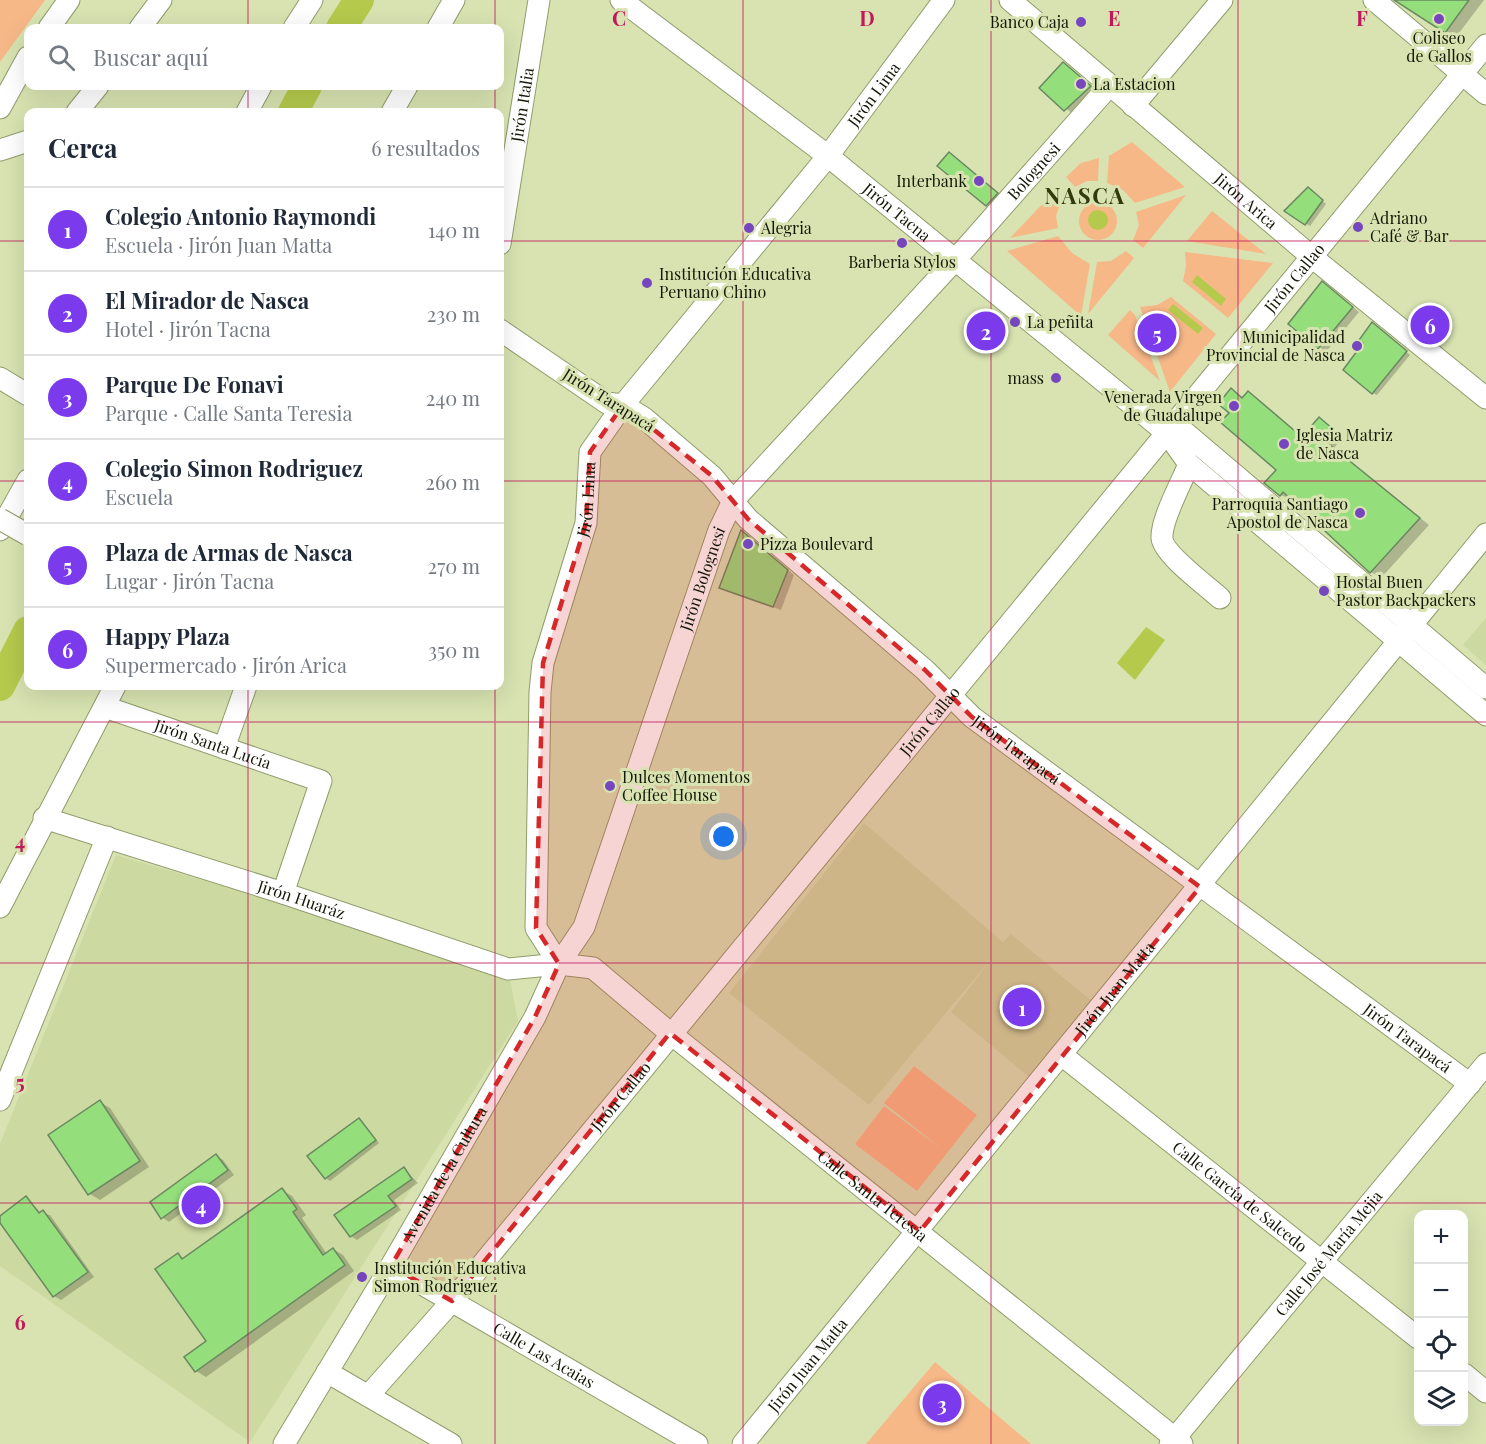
<!DOCTYPE html>
<html lang="es">
<head>
<meta charset="utf-8">
<style>
  body { margin:0; font-family:"Playfair Display",serif; background:#f2f2f3; color:#1f2937 }
  .controls { position:absolute; right:18px; bottom:18px; display:grid; overflow:hidden; border-radius:12px; box-shadow:0 6px 24px #0002 }
  .controls button { width:54px; height:54px; display:grid; place-items:center; padding:0; border:0; border-bottom:2px solid #e0e1e3; background:#fff; color:#1f2937; font:30px sans-serif }
  .you { position:absolute; left:724px; top:837px; width:21px; height:21px; margin:-15px; border:4px solid #fff; border-radius:50%; background:#1a73e8; box-shadow:0 0 0 9px #1a73e833 }
  .badge { display:grid; place-items:center; width:39px; height:39px; border-radius:50%; background:#7c3aed; color:#fff; font-size:20px; font-weight:700 }
  .pin { position:absolute; translate:-50% -50%; border:3px solid #fff; box-shadow:0 2px 6px #0006 }
  .list { margin:0; padding:0; list-style:none }
  h2 { display:flex; justify-content:space-between; align-items:center; height:78px; margin:0; padding:0 24px; font-size:26px }
  h2 small { font-size:20px; font-weight:400; color:#747a83 }
  .list li { display:grid; grid-template-columns:39px 1fr auto; gap:18px; align-items:center; box-sizing:border-box; height:84px; padding:0 24px; border-top:2px solid #e0e1e3 }
  .list b { display:block; font-size:22px; white-space:nowrap }
  .list p { margin:0; font-size:20px; white-space:nowrap; color:#747a83 }
  .list em { font-size:20px; font-style:normal; color:#747a83 }
  .icon { flex:none; width:33px; height:33px; fill:none; stroke:currentColor; stroke-width:2; stroke-linecap:round; stroke-linejoin:round }
  .map { position:relative; flex:none; width:1486px; height:1444px; overflow:hidden }
  .search { position:absolute; background:#fff; box-shadow:0 6px 24px #0002; left:24px; top:24px; width:480px; height:66px; display:flex; align-items:center; gap:15px; box-sizing:border-box; padding:0 21px; border-radius:12px; color:#747a83; font-size:22px }
  .panel { position:absolute; background:#fff; box-shadow:0 6px 24px #0002; left:24px; top:108px; width:480px; height:582px; border-radius:12px }
  .map>svg:first-child { display:block }
  .built { fill:#ccd9a0 }
  .green { fill:#f7b888 }
  .water { fill:#b5ca4d }
  .shadow { fill:#0003 }
  .lines { fill:none; stroke-linecap:round; stroke-linejoin:round }
  .river { stroke:#b5ca4d; stroke-width:30 }
  .building { fill:#94de7b; stroke:#6a8861; stroke-width:1.5 }
  .minor-casing { stroke:#919c6c; stroke-width:23 }
  .minor { stroke:#fff; stroke-width:21 }
  .minor-bridge-casing { stroke:#919c6c; stroke-width:23; stroke-linecap:butt }
  .minor-bridge { stroke:#fff; stroke-width:21 }
  .marked { fill:#d62828; fill-opacity:0.2; stroke:#d62828; stroke-width:4.5; stroke-dasharray:12 8; stroke-linejoin:round }
  .grid { fill:none; stroke:#c2185b; stroke-width:1.5; stroke-opacity:0.55 }
  .poi-dot { fill:#7646be; stroke:#d8e3b1; stroke-width:2 }
  .labels { text-anchor:middle; stroke-width:6; stroke-linejoin:round; paint-order:stroke }
  .poi-label { font-size:16px; fill:#131705; stroke:#d8e3b1; text-anchor:start }
  .street-label { font-size:16px; fill:#131705; stroke:#d8e3b1 }
  .district-label { font-size:22px; font-weight:bold; letter-spacing:1.5px; fill:#323a0b; stroke:#d8e3b1 }
  .grid-label { font-size:20px; text-anchor:middle; font-weight:bold; fill:#c2185b; stroke:#d8e3b1; stroke-width:6; stroke-linejoin:round; paint-order:stroke }
</style>
</head>
<body>
<div class="map">
<svg width="1486" height="1444" viewBox="0 0 1486 1444">
  <rect width="100%" height="100%" fill="#d8e3b1"/>
  <g class="built">
    <path d="M 1486,618 L 1486,665 L 1463,645 Z"/>
    <path d="M 864,823 L 1003,942 L 1011,934 L 1093,1002 L 1030,1078 L 951,1012 L 992,958 L 869,1105 L 729,993 Z"/>
    <path d="M 116,855 L 508,969 L 518,1021 L 250,1442 L 0,1266 L 0,1144 Z"/>
  </g>
  <g class="green">
    <path d="M 0,0 L 45,0 L 0,62 Z"/>
    <path d="M 1132,142 L 1185,187 L 1135,203 L 1123,190 L 1107,183 L 1109,156 Z"/>
    <path d="M 1099,158 L 1098,181 L 1087,181 L 1075,187 L 1066,177 L 1081,163 Z"/>
    <path d="M 1051,195 L 1061,202 L 1056,216 L 1058,228 L 1010,238 Z"/>
    <path d="M 1186,195 L 1143,248 L 1133,240 L 1139,225 L 1136,212 Z"/>
    <circle cx="1098" cy="221" r="19"/>
    <path d="M 1212,211 L 1266,254 L 1187,241 Z"/>
    <path d="M 1058,236 L 1072,253 L 1090,264 L 1081,316 L 1007,251 Z"/>
    <path d="M 1126,251 L 1134,258 L 1088,314 L 1097,262 L 1111,261 Z"/>
    <path d="M 1185,252 L 1273,263 L 1228,318 L 1183,281 L 1186,266 Z"/>
    <path d="M 1171,297 L 1216,334 L 1170,392 L 1140,307 L 1157,305 Z"/>
    <path d="M 1130,310 L 1135,315 L 1160,381 L 1108,335 Z"/>
    <path d="M 914,1066 L 977,1115 L 917,1191 L 855,1144 L 884,1106 L 943,1150 L 884,1103 Z"/>
    <path d="M 935,1362 L 1031,1444 L 866,1444 Z"/>
  </g>
  <g class="water">
    <circle cx="1098" cy="220" r="10"/>
    <path d="M 1197,275 L 1226,299 L 1221,306 L 1192,282 Z"/>
    <path d="M 1173,304 L 1203,328 L 1198,334 L 1168,310 Z"/>
    <path d="M 1146,627 L 1165,640 L 1135,680 L 1117,663 Z"/>
  </g>
  <g class="shadow">
    <path d="M 1407,0 L 1484,0 L 1456,37 L 1403,5 Z"/>
    <path d="M 1064,64 L 1097,91 L 1073,114 L 1041,88 Z"/>
    <path d="M 954,156 L 1001,196 L 992,207 L 987,204 Z"/>
    <path d="M 1313,192 L 1326,204 L 1310,226 L 1286,211 Z"/>
    <path d="M 1329,288 L 1359,312 L 1326,352 L 1290,324 Z"/>
    <path d="M 1377,327 L 1410,355 L 1377,395 L 1372,393 Z"/>
    <path d="M 1232,390 L 1244,398 L 1248,393 L 1258,399 L 1303,438 L 1319,419 L 1329,425 L 1343,437 L 1334,448 L 1429,525 L 1381,578 L 1371,572 L 1292,499 L 1280,495 L 1278,470 L 1231,413 Z"/>
    <path d="M 742,532 L 794,575 L 781,610 L 721,587 Z"/>
    <path d="M 100,1102 L 110,1108 L 149,1167 L 100,1200 L 90,1194 Z"/>
    <path d="M 359,1120 L 379,1143 L 330,1181 L 326,1178 Z"/>
    <path d="M 216,1156 L 223,1160 L 234,1175 L 169,1222 L 162,1217 Z"/>
    <path d="M 404,1169 L 418,1183 L 394,1200 L 401,1210 L 357,1240 L 351,1236 Z"/>
    <path d="M 282,1190 L 292,1196 L 306,1215 L 302,1218 L 327,1254 L 333,1249 L 343,1255 L 354,1271 L 206,1377 L 196,1371 L 208,1341 L 178,1255 L 185,1259 Z"/>
    <path d="M 26,1198 L 41,1213 L 50,1215 L 94,1277 L 61,1300 L 54,1296 L 0,1221 L 0,1218 Z"/>
  </g>
  <g class="lines">
    <g class="river">
      <path d="M 341,28 L 359,0"/>
      <path d="M 293,112 L 307,86"/>
      <path d="M 0,686 L 28,631"/>
    </g>
  </g>
  <g class="building">
    <path d="M 1394,0 L 1469,0 L 1445,33 Z"/>
    <path d="M 1063,62 L 1091,86 L 1064,111 L 1039,88 Z"/>
    <path d="M 949,152 L 998,193 L 986,206 L 937,166 Z"/>
    <path d="M 1308,187 L 1323,200 L 1305,225 L 1284,211 Z"/>
    <path d="M 1322,281 L 1353,307 L 1318,349 L 1288,324 Z"/>
    <path d="M 1372,322 L 1407,351 L 1372,394 L 1343,370 L 1363,343 L 1359,340 Z"/>
    <path d="M 1231,388 L 1242,398 L 1248,391 L 1302,437 L 1319,417 L 1334,430 L 1325,441 L 1420,518 L 1370,573 L 1283,492 L 1280,496 L 1264,483 L 1276,470 L 1220,422 L 1229,413 L 1218,404 Z"/>
    <path d="M 741,530 L 788,570 L 773,607 L 719,588 Z"/>
    <path d="M 100,1100 L 140,1161 L 88,1195 L 48,1135 Z"/>
    <path d="M 359,1118 L 376,1140 L 325,1179 L 307,1156 Z"/>
    <path d="M 216,1154 L 228,1170 L 161,1219 L 150,1202 Z"/>
    <path d="M 404,1167 L 412,1179 L 388,1196 L 396,1206 L 350,1237 L 334,1215 Z"/>
    <path d="M 282,1188 L 297,1209 L 293,1212 L 323,1255 L 333,1248 L 345,1265 L 195,1372 L 184,1357 L 206,1341 L 155,1269 L 178,1253 L 182,1259 Z"/>
    <path d="M 26,1196 L 39,1213 L 43,1210 L 88,1272 L 53,1297 L 0,1223 L 0,1216 Z"/>
  </g>
  <g class="lines">
    <defs>
      <g id="minor">
        <path id="s1" d="M 621,0 L 828,156 L 1167,433 L 1189,464 L 1486,715"/>
        <path id="s2" d="M 1010,0 L 1312,257 L 1486,398"/>
        <path d="M 1374,0 L 1486,94"/>
        <path d="M 49,28 L 69,0"/>
        <path d="M 140,28 L 161,0"/>
        <path d="M 294,28 L 312,0"/>
        <path d="M 438,28 L 454,0"/>
        <path d="M 1133,106 L 1222,0"/>
        <path d="M 0,108 L 28,57"/>
        <path d="M 77,112 L 98,86"/>
        <path d="M 247,112 L 261,86"/>
        <path d="M 392,112 L 407,86"/>
        <path d="M 0,150 L 28,141"/>
        <path id="s3" d="M 500,244 L 539,0"/>
        <path id="s4" d="M 500,330 L 607,403 L 623,405 L 644,418 L 712,476 L 748,519 L 925,670 L 972,717 L 1470,1084"/>
        <path d="M 0,378 L 28,395"/>
        <path d="M 1175,424 L 1486,688"/>
        <path d="M 1189,464 C 1182,482 1161,519 1162,538 C 1163,554 1207,586 1220,598"/>
        <path d="M 0,530 L 28,480"/>
        <path id="s5" d="M 105,707 L 321,781 L 283,893"/>
        <path d="M 224,748 L 246,686"/>
        <path id="s6" d="M 44,818 L 283,893 L 508,969 L 559,964 L 593,968 L 670,1033 L 1182,1444"/>
        <path d="M 0,907 L 115,686"/>
        <path id="s7" d="M 559,964 L 536,928 L 540,692 L 543,663 L 586,523 L 590,452 L 623,405 L 828,156 L 944,0"/>
        <path id="s8" d="M 1063,1056 L 1418,1338"/>
        <path d="M 0,1100 L 107,837"/>
        <path id="s9" d="M 391,1266 L 697,1444"/>
        <path d="M 327,1372 L 451,1444"/>
        <path d="M 1464,1374 L 1486,1392"/>
        <path id="s10" d="M 368,1396 L 452,1301 L 1486,45"/>
        <path id="s11" d="M 284,1444 L 391,1266 L 535,1017 L 559,964 L 584,927 L 719,530 L 733,501 L 956,259 L 1110,85"/>
        <path id="s12" d="M 743,1444 L 1486,534"/>
        <path id="s13" d="M 1170,1444 L 1486,1064"/>
      </g>
    </defs>
    <use href="#minor" class="minor-casing"/>
    <use href="#minor" class="minor"/>
    <defs>
      <path id="minor-bridge" d="M 0,519 L 28,535"/>
    </defs>
    <use href="#minor-bridge" class="minor-bridge-casing"/>
    <use href="#minor-bridge" class="minor-bridge"/>
  </g>
  <path class="marked" d="M 623,405 L 712,476 L 748,519 L 925,670 L 972,717 L 1200,887 L 920,1231 L 670,1033 L 452,1301 L 391,1266 L 535,1017 L 559,964 L 536,928 L 543,663 L 586,523 L 590,452 Z"/>
  <path class="grid" d="M 248,0 L 248,28M 495,0 L 495,28M 743,0 L 743,1444M 991,0 L 991,1444M 1238,0 L 1238,1444M 248,86 L 248,112M 495,86 L 495,112M 0,241 L 28,241M 500,241 L 1486,241M 0,481 L 28,481M 500,481 L 1486,481M 248,686 L 248,1444M 495,686 L 495,1444M 0,722 L 1486,722M 0,963 L 1486,963M 0,1203 L 1486,1203"/>
  <g class="poi-dot">
    <circle cx="1439" cy="19" r="6"/>
    <circle cx="1081" cy="22" r="6"/>
    <circle cx="1081" cy="84" r="6"/>
    <circle cx="979" cy="181" r="6"/>
    <circle cx="1358" cy="227" r="6"/>
    <circle cx="749" cy="228" r="6"/>
    <circle cx="902" cy="243" r="6"/>
    <circle cx="647" cy="283" r="6"/>
    <circle cx="1015" cy="322" r="6"/>
    <circle cx="1357" cy="346" r="6"/>
    <circle cx="1056" cy="378" r="6"/>
    <circle cx="1234" cy="406" r="6"/>
    <circle cx="1284" cy="444" r="6"/>
    <circle cx="1360" cy="513" r="6"/>
    <circle cx="748" cy="544" r="6"/>
    <circle cx="1324" cy="591" r="6"/>
    <circle cx="610" cy="786" r="6"/>
    <circle cx="362" cy="1277" r="6"/>
  </g>
  <g class="labels">
    <g class="poi-label">
      <text x="1069" y="28" text-anchor="end">Banco Caja</text>
      <text x="1439" y="44" text-anchor="middle">Coliseo<tspan x="1439" dy="18">de Gallos</tspan></text>
      <text x="1093" y="90">La Estacion</text>
      <text x="967" y="187" text-anchor="end">Interbank</text>
      <text x="1370" y="224">Adriano<tspan x="1370" dy="18">Café &amp; Bar</tspan></text>
      <text x="761" y="234">Alegria</text>
      <text x="902" y="268" text-anchor="middle">Barberia Stylos</text>
      <text x="659" y="280">Institución Educativa<tspan x="659" dy="18">Peruano Chino</tspan></text>
      <text x="1027" y="328">La peñita</text>
      <text x="1345" y="343" text-anchor="end">Municipalidad<tspan x="1345" dy="18">Provincial de Nasca</tspan></text>
      <text x="1044" y="384" text-anchor="end">mass</text>
      <text x="1222" y="403" text-anchor="end">Venerada Virgen<tspan x="1222" dy="18">de Guadalupe</tspan></text>
      <text x="1296" y="441">Iglesia Matriz<tspan x="1296" dy="18">de Nasca</tspan></text>
      <text x="1348" y="510" text-anchor="end">Parroquia Santiago<tspan x="1348" dy="18">Apostol de Nasca</tspan></text>
      <text x="760" y="550">Pizza Boulevard</text>
      <text x="1336" y="588">Hostal Buen<tspan x="1336" dy="18">Pastor Backpackers</tspan></text>
      <text x="622" y="783">Dulces Momentos<tspan x="622" dy="18">Coffee House</tspan></text>
      <text x="374" y="1274">Institución Educativa<tspan x="374" dy="18">Simon Rodriguez</tspan></text>
    </g>
    <g class="street-label">
      <text dy="6" stroke="none"><textPath href="#s7" startOffset="982">Jirón Lima</textPath></text>
      <text dy="6" stroke="none"><textPath href="#s3" startOffset="141">Jirón Italia</textPath></text>
      <text dy="6" stroke="none"><textPath href="#s11" startOffset="1496">Bolognesi</textPath></text>
      <text dy="6" stroke="none"><textPath href="#s2" startOffset="310">Jirón Arica</textPath></text>
      <text dy="6" stroke="none"><textPath href="#s1" startOffset="348">Jirón Tacna</textPath></text>
      <text dy="6" stroke="none"><textPath href="#s10" startOffset="1452">Jirón Callao</textPath></text>
      <text transform="translate(609 400) rotate(32)" y="6">Jirón Tarapacá</text>
      <text dy="6" stroke="none"><textPath href="#s7" startOffset="478">Jirón Lima</textPath></text>
      <text dy="6" stroke="none"><textPath href="#s11" startOffset="966">Jirón Bolognesi</textPath></text>
      <text dy="6" stroke="none"><textPath href="#s10" startOffset="878">Jirón Callao</textPath></text>
      <text dy="6" stroke="none"><textPath href="#s5" startOffset="114">Jirón Santa Lucía</textPath></text>
      <text dy="6" stroke="none"><textPath href="#s4" startOffset="670">Jirón Tarapacá</textPath></text>
      <text dy="6" stroke="none"><textPath href="#s6" startOffset="270">Jirón Huaráz</textPath></text>
      <text dy="6" stroke="none"><textPath href="#s12" startOffset="588">Jirón Juan Matta</textPath></text>
      <text dy="6" stroke="none"><textPath href="#s4" startOffset="1156">Jirón Tarapacá</textPath></text>
      <text dy="6" stroke="none"><textPath href="#s10" startOffset="392">Jirón Callao</textPath></text>
      <text dy="6" stroke="none"><textPath href="#s11" startOffset="314">Avenida de la Cultura</textPath></text>
      <text dy="6" stroke="none"><textPath href="#s6" startOffset="934">Calle Santa Teresia</textPath></text>
      <text dy="6" stroke="none"><textPath href="#s8" startOffset="226">Calle García de Salcedo</textPath></text>
      <text dy="6" stroke="none"><textPath href="#s13" startOffset="248">Calle José María Mejia</textPath></text>
      <text dy="6" stroke="none"><textPath href="#s9" startOffset="177">Calle Las Acaias</textPath></text>
      <text dy="6" stroke="none"><textPath href="#s12" startOffset="102">Jirón Juan Matta</textPath></text>
    </g>
    <g class="district-label">
      <text x="1085" y="204">NASCA</text>
    </g>
  </g>
  <g class="grid-label">
    <text x="619" y="26">C</text>
    <text x="867" y="26">D</text>
    <text x="1114" y="26">E</text>
    <text x="1362" y="26">F</text>
    <text x="20" y="849">4</text>
    <text x="20" y="1090">5</text>
    <text x="20" y="1330">6</text>
  </g>
</svg>
<div class="controls">
<button>+</button>
<button>−</button>
<button><svg class="icon" aria-label="locate" viewBox="0 0 24 24"><circle cx="12" cy="12" r="6"/><path d="M12 2v4M12 18v4M2 12h4M18 12h4"/></svg></button>
<button><svg class="icon" aria-label="layers" viewBox="0 0 24 24"><path d="M12 4l9 5-9 5-9-5zM3 14l9 5 9-5"/></svg></button>
</div>
<div class="you"></div>
<div class="pin badge" style="left:1022px;top:1007px">1</div>
<div class="pin badge" style="left:986px;top:331px">2</div>
<div class="pin badge" style="left:942px;top:1403px">3</div>
<div class="pin badge" style="left:201px;top:1205px">4</div>
<div class="pin badge" style="left:1157px;top:333px">5</div>
<div class="pin badge" style="left:1430px;top:325px">6</div>
<div class="search"><svg class="icon" aria-label="search" viewBox="0 0 24 24"><circle cx="10" cy="10" r="6"/><path d="M15 15l6 6"/></svg>Buscar aquí</div>
<section class="panel">
<h2>Cerca<small>6 resultados</small></h2>
<ul class="list">
<li><span class="badge">1</span><div><b>Colegio Antonio Raymondi</b><p>Escuela · Jirón Juan Matta</p></div><em>140 m</em></li>
<li><span class="badge">2</span><div><b>El Mirador de Nasca</b><p>Hotel · Jirón Tacna</p></div><em>230 m</em></li>
<li><span class="badge">3</span><div><b>Parque De Fonavi</b><p>Parque · Calle Santa Teresia</p></div><em>240 m</em></li>
<li><span class="badge">4</span><div><b>Colegio Simon Rodriguez</b><p>Escuela</p></div><em>260 m</em></li>
<li><span class="badge">5</span><div><b>Plaza de Armas de Nasca</b><p>Lugar · Jirón Tacna</p></div><em>270 m</em></li>
<li><span class="badge">6</span><div><b>Happy Plaza</b><p>Supermercado · Jirón Arica</p></div><em>350 m</em></li>
</ul>
</section>
</div>
</body>
</html>
